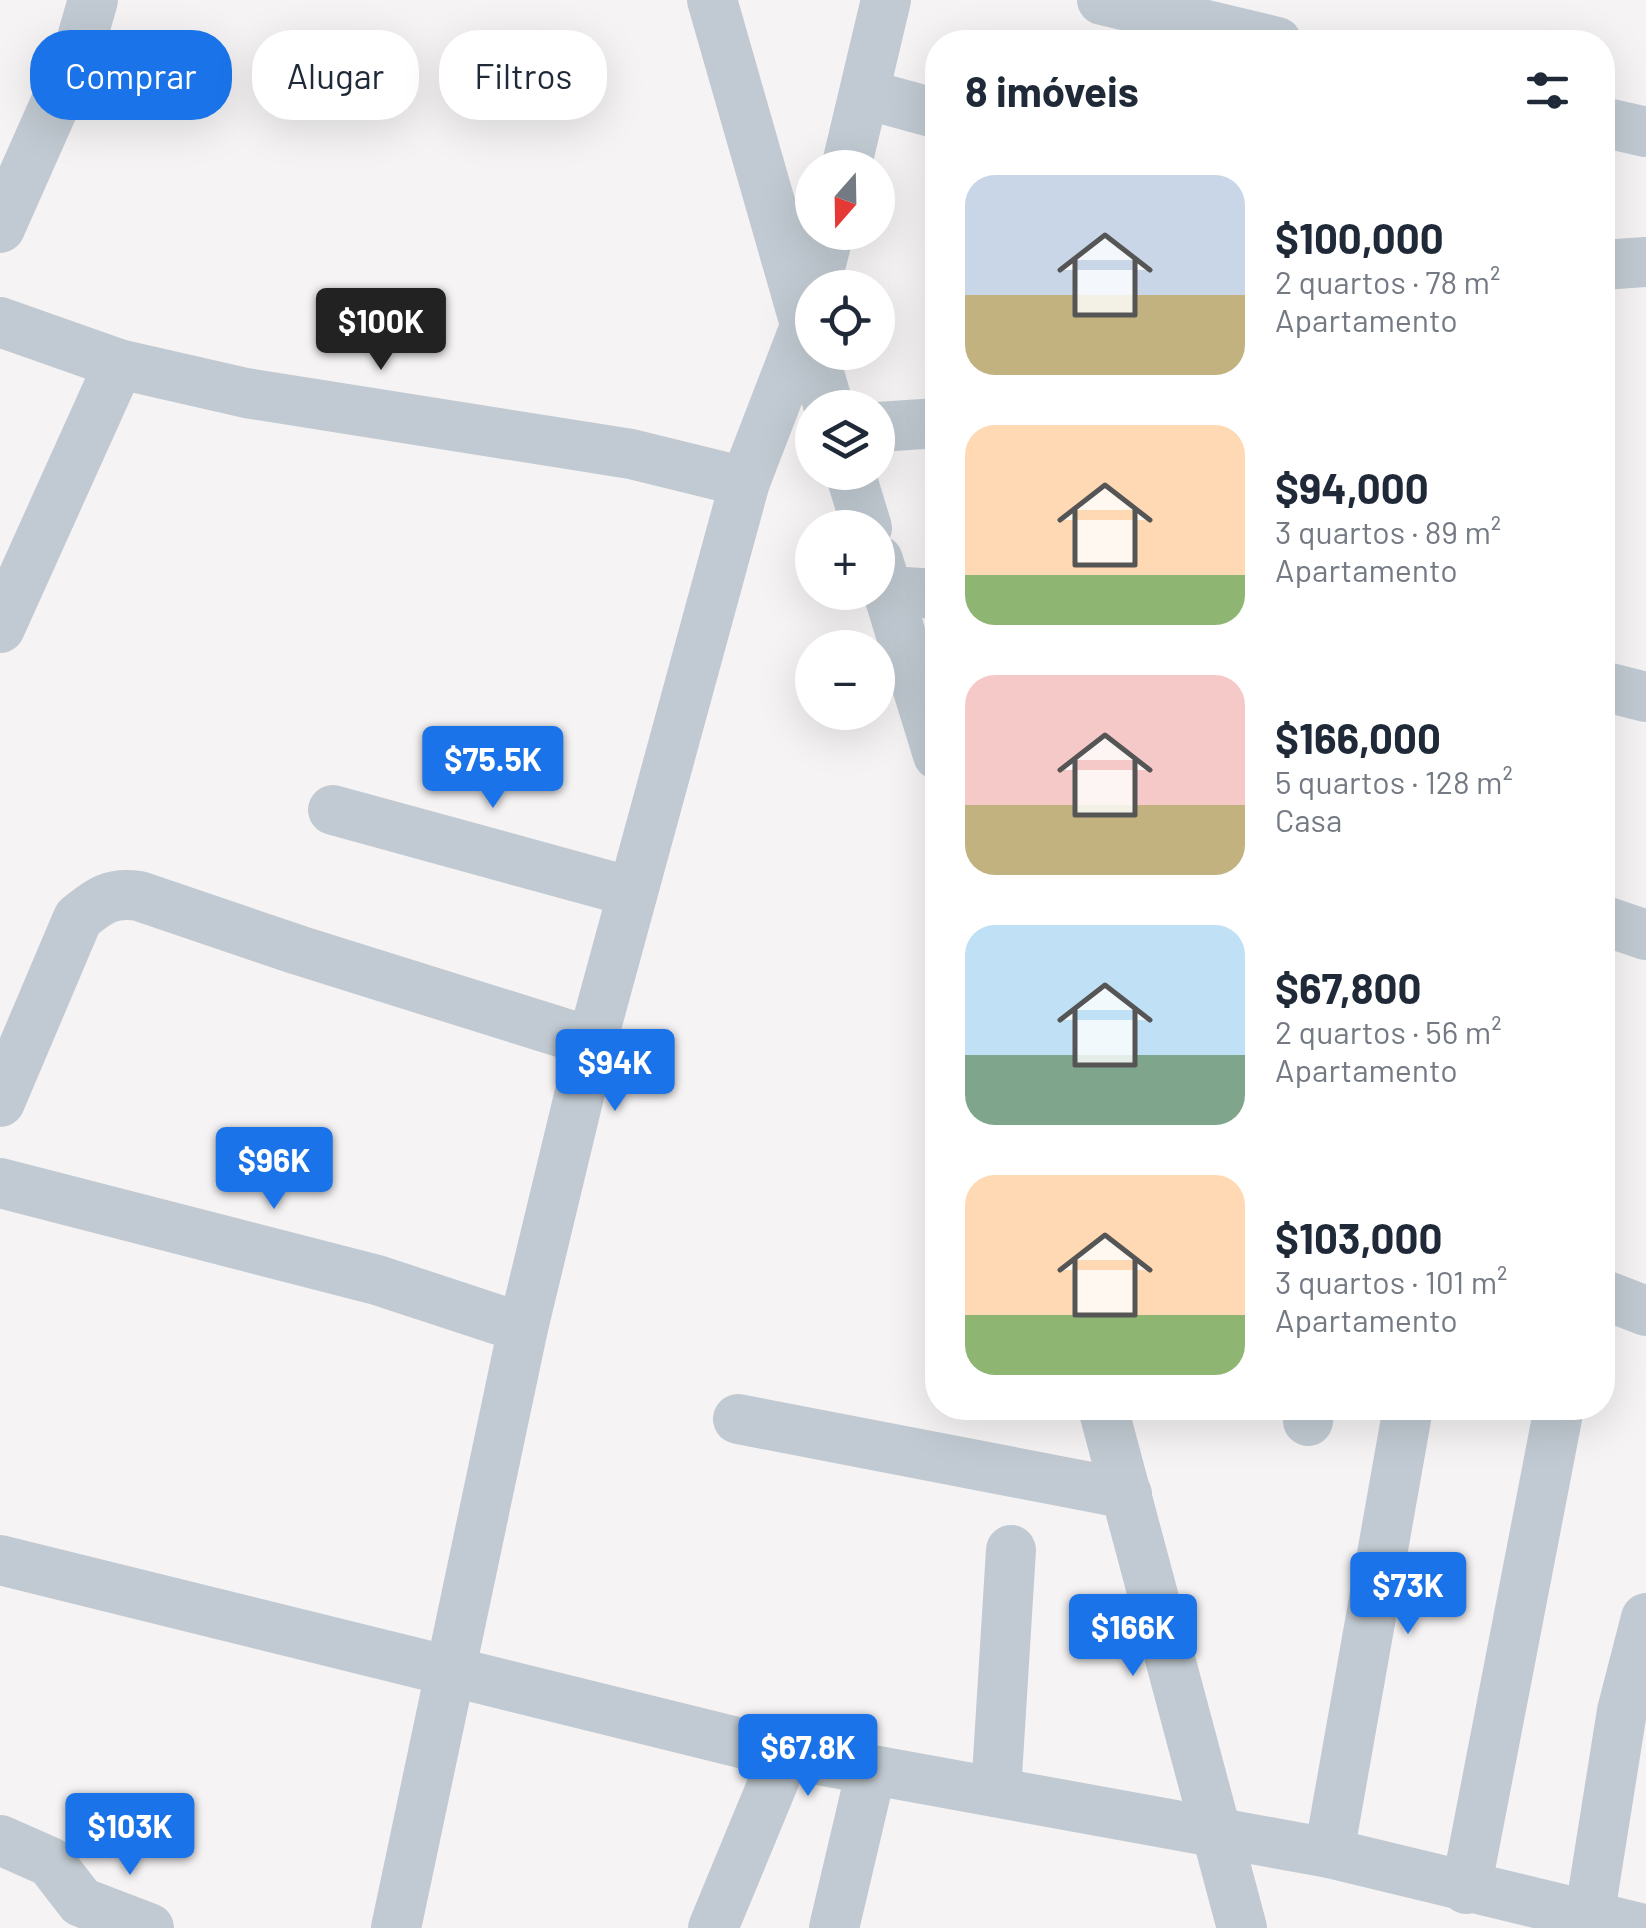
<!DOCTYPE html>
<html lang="pt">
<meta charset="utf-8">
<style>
:root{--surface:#fff;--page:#f2f2f3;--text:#1f2937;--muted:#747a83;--accent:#1a73e8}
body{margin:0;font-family:Barlow,sans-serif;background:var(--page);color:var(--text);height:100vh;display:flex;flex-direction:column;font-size:38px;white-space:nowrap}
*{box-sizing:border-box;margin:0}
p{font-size:32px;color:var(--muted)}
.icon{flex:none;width:55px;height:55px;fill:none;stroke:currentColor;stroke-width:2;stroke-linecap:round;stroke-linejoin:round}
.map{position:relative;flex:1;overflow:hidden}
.panel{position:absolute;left:925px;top:30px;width:690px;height:1390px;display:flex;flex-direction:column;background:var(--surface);border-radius:40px;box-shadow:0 10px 40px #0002}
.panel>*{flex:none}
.guide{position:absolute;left:30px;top:30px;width:745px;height:90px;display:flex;gap:20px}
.needle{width:65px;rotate:200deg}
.controls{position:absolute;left:795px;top:150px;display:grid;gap:20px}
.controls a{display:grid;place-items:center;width:100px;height:100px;border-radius:50%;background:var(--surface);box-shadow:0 10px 40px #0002;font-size:50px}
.price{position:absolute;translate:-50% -85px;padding:0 22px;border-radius:10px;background:var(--accent);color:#fff;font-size:32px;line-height:65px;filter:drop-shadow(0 2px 5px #0008)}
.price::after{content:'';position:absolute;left:50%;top:60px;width:30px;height:22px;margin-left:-15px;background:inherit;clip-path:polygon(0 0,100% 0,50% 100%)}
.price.on{background:#222;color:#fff}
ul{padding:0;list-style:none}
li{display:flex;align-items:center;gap:30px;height:250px;padding:0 40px}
li span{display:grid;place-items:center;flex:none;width:280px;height:200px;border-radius:30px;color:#555}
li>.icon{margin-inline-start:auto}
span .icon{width:120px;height:120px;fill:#fffc;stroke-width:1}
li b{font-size:42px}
h2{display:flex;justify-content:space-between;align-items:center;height:120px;padding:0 40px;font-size:42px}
.pill{padding:0 35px;border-radius:40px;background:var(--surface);box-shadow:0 10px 40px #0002;font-size:35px;line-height:90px}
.pill.on{background:var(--accent);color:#fff}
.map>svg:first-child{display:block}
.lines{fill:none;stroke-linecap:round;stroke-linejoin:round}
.minor{stroke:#c1cad2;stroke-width:50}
</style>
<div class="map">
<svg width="1646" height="1928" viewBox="0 0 1646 1928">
<rect width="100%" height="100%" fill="#f5f3f3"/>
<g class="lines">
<g class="minor">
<polyline points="712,0 829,408"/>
<polyline points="1102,0 1277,42"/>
<polyline points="865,94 938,114"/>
<polyline points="1602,122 1646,132"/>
<polyline points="846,168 886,0"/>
<polyline points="0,228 78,52 93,0"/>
<polyline points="1602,265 1646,262"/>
<polyline points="815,288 829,232"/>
<polyline points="0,322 119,364 246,393 631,454 745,482"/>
<polyline points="878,427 938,423"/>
<polyline points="850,472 867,528"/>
<polyline points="878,560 938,755"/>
<polyline points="888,591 938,594"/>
<polyline points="0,628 119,364"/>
<polyline points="1602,686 1646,697"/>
<polyline points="333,810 632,892"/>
<polyline points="1602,920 1646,935"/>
<path d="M 0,1102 L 78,918 C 100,900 111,892 139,896 L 298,950 L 592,1042"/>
<polyline points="0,1183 377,1280 523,1328"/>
<polyline points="1602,1294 1646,1311"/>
<polyline points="1103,1408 1242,1928"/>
<polyline points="738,1419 1127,1494"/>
<polyline points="1308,1421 1310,1408"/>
<polyline points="0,1560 785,1754 1329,1853 1640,1928"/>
<polyline points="996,1792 1011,1550"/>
<polyline points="0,1840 50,1862 81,1902 149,1928"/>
<polyline points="1329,1853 1408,1408"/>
<polyline points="1466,1889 1559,1408"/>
<polyline points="1589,1918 1622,1711 1646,1618"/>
<polyline points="396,1928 523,1328 592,1042 745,482 804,329 812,296"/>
<polyline points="713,1928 785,1754"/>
<polyline points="834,1928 871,1771"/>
</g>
</g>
</svg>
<div class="controls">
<a><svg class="needle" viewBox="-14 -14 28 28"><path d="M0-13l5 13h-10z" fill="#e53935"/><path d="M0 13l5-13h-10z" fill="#747a83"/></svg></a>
<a><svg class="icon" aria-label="locate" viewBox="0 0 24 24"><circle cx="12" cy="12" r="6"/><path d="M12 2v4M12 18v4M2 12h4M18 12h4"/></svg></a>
<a><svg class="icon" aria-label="layers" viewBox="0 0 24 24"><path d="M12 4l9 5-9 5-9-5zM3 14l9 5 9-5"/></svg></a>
<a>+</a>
<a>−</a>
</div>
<b class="price on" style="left:381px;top:373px">$100K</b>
<b class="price" style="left:493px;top:811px">$75.5K</b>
<b class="price" style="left:615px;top:1114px">$94K</b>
<b class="price" style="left:274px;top:1212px">$96K</b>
<b class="price" style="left:1408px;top:1637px">$73K</b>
<b class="price" style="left:1133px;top:1679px">$166K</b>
<b class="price" style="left:808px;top:1799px">$67.8K</b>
<b class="price" style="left:130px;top:1878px">$103K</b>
<div class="guide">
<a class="pill on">Comprar</a>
<a class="pill">Alugar</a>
<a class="pill">Filtros</a>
</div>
<section class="panel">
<h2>8 imóveis<svg class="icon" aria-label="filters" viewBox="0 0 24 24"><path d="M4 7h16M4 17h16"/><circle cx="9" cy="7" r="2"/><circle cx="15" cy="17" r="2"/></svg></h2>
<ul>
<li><span style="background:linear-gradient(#c9d6e8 60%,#c2b280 0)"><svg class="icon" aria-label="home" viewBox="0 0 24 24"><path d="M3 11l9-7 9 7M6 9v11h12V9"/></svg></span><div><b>$100,000</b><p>2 quartos · 78 m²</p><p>Apartamento</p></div></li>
<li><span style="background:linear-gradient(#ffd9b3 75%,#8fb573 0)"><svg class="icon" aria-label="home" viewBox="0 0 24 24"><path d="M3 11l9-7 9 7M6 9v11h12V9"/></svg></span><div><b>$94,000</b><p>3 quartos · 89 m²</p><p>Apartamento</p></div></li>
<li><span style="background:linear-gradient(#f6c9c9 65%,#c2b280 0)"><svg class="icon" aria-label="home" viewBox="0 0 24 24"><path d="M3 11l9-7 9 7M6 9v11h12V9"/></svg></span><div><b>$166,000</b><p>5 quartos · 128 m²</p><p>Casa</p></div></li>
<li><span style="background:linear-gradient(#bfe0f5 65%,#7fa58c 0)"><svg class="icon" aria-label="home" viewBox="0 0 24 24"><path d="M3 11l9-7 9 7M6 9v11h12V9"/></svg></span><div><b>$67,800</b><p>2 quartos · 56 m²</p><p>Apartamento</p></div></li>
<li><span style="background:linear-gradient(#ffd9b3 70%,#8fb573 0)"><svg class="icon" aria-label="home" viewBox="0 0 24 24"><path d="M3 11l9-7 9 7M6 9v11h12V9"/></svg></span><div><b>$103,000</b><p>3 quartos · 101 m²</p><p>Apartamento</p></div></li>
</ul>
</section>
</div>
